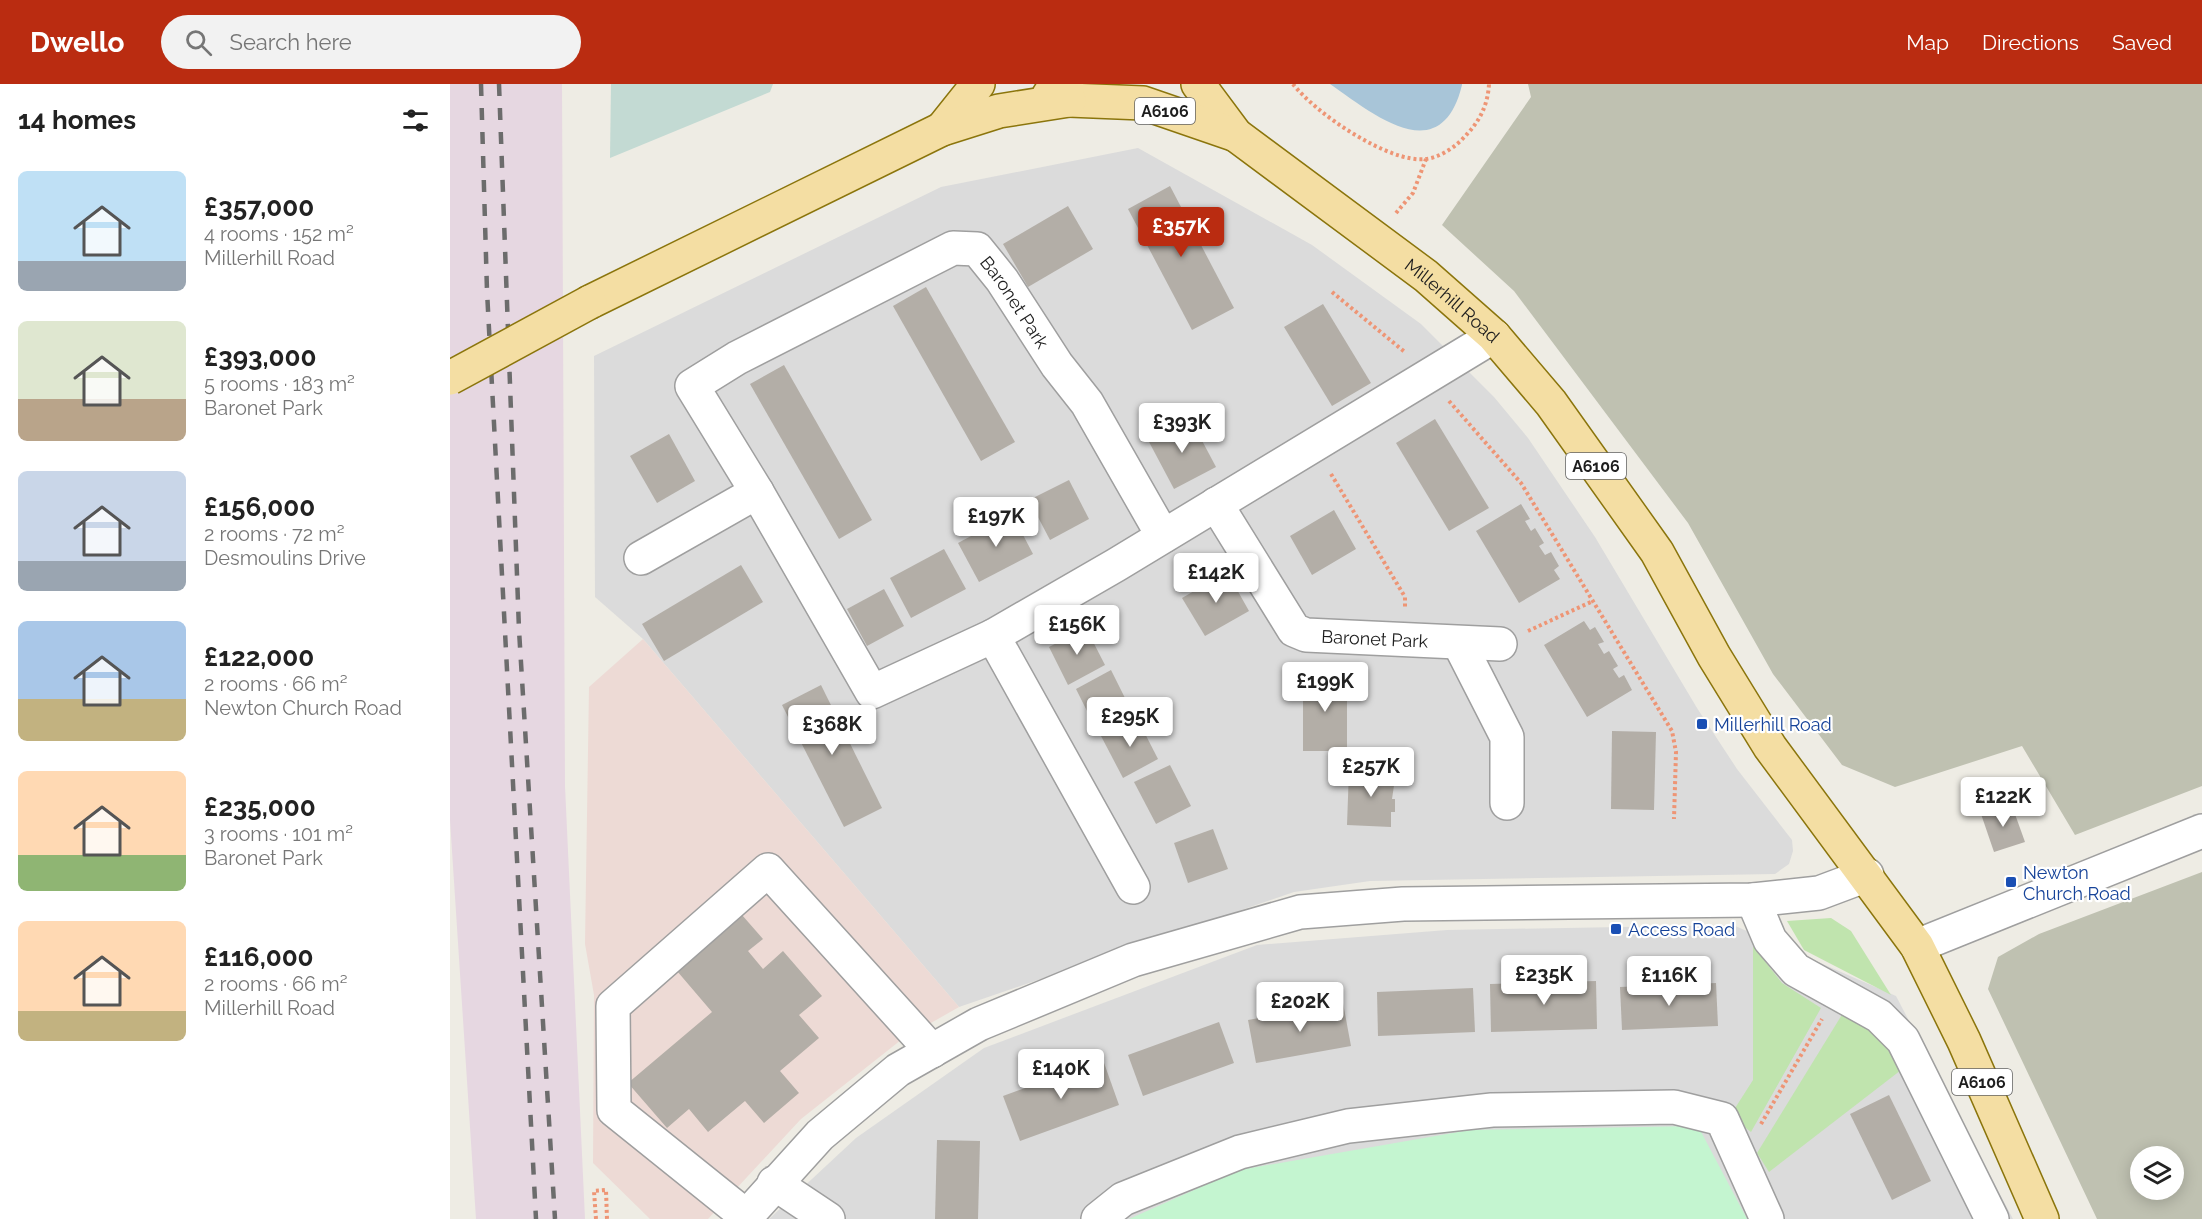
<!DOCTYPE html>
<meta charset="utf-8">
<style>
:root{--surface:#fff;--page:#f2f2f2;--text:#222;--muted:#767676;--accent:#ba2c11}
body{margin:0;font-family:Raleway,sans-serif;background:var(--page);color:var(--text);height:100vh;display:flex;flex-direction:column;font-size:22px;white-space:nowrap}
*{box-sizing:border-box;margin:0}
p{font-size:20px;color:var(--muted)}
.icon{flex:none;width:33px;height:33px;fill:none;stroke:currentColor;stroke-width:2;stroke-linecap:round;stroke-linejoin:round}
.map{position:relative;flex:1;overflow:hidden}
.sheet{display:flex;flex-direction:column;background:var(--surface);width:450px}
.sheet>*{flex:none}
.controls{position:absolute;left:1680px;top:1062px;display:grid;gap:12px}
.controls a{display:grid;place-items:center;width:54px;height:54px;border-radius:50%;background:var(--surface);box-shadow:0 3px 15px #0003;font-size:30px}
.price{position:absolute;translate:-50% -51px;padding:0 14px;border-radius:6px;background:#fff;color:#222;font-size:20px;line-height:39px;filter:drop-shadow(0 2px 3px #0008)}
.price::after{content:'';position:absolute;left:50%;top:36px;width:18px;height:14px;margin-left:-9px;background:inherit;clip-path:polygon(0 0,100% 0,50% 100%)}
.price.on{background:var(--accent);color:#fff}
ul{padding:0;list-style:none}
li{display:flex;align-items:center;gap:18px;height:150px;padding:0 18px}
li span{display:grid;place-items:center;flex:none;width:168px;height:120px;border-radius:9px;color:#555}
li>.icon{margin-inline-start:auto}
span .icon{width:72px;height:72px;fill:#fffc;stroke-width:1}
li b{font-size:26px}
h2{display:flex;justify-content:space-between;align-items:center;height:72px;padding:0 18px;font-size:26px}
header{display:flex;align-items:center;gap:36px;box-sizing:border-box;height:84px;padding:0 30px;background:var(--accent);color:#fff}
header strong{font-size:28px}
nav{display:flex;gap:33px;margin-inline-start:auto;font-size:21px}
.search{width:420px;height:54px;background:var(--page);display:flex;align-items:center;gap:15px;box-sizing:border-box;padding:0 21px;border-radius:33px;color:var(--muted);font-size:22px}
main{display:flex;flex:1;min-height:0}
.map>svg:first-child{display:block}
.residential{fill:#dbdbdb}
.commercial{fill:#eddad5}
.industrial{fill:#e6d7e1}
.construction{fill:#bfc1b1;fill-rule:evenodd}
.grass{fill:#c0e4ae}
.wetland{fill:#c3dad3}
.park{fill:#c4f5d0}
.water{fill:#a8c5d8}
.building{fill:#b3aea7}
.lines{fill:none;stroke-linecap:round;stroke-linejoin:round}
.minor-casing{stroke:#9f9f9f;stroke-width:36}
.major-casing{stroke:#8b750c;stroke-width:36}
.path{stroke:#ee9575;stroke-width:4;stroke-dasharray:3 3;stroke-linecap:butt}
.minor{stroke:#fff;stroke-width:33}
.major{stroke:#f4dea3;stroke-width:33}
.rail{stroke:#6c6c6c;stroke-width:4.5;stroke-dasharray:12 12;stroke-linecap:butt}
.major-bridge-casing{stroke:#8b750c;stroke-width:36;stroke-linecap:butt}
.major-bridge{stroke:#f4dea3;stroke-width:33}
.transit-dot{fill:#1a4fb4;stroke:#fff;stroke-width:2}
.labels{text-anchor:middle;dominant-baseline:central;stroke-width:4.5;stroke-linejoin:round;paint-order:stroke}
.shield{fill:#fff;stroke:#626262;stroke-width:1.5}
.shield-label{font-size:16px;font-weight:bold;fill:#1e1e1e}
.street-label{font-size:18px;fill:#1e1e1e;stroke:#fff}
.transit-label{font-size:18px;fill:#164399;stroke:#fff;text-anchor:start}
</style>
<header>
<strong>Dwello</strong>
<div class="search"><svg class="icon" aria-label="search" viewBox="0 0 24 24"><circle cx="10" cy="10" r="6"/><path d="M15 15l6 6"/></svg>Search here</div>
<nav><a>Map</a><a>Directions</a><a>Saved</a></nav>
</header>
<main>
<section class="sheet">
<h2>14 homes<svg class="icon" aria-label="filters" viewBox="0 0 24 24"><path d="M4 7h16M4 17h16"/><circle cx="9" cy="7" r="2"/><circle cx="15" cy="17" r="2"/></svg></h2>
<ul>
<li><span style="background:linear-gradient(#bfe0f5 75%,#9aa5b1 0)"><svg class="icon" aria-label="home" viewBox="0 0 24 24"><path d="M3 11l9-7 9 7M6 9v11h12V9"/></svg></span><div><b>£357,000</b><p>4 rooms · 152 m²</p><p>Millerhill Road</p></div></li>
<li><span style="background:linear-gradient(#dfe7d0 65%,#b9a48a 0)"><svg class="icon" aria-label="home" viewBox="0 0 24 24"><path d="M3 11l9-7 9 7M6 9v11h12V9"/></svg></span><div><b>£393,000</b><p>5 rooms · 183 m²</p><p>Baronet Park</p></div></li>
<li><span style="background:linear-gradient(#c9d6e8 75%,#9aa5b1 0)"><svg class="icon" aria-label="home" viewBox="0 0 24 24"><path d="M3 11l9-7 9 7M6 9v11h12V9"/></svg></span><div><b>£156,000</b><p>2 rooms · 72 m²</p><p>Desmoulins Drive</p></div></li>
<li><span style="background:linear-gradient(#a9c7e8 65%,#c2b280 0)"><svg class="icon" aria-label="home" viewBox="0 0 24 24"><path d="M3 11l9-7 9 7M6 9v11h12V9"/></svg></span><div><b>£122,000</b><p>2 rooms · 66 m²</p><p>Newton Church Road</p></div></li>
<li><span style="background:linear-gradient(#ffd9b3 70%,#8fb573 0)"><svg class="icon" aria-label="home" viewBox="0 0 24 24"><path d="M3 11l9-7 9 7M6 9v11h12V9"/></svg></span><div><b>£235,000</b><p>3 rooms · 101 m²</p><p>Baronet Park</p></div></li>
<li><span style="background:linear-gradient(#ffd9b3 75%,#c2b280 0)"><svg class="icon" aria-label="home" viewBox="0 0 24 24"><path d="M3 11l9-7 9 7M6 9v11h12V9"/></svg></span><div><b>£116,000</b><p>2 rooms · 66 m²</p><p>Millerhill Road</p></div></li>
</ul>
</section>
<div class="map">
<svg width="1752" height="1135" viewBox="0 0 1752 1135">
<rect width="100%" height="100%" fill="#eeece4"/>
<g class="residential">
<polygon points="688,64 862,161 971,240 1044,313 1078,354 1145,453 1247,624 1287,685 1342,756 1343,767 1339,780 1325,790 920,797 844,808 509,923 193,555 145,513 144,272 491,103"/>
<polygon points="1283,841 1446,912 1563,1135 319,1135 406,1054 534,964 807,861 997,846"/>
</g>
<polygon class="commercial" points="193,555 509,923 451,956 351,1035 258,1135 200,1135 143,1079 144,911 135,860 139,603"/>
<polygon class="industrial" points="0,0 112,0 115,702 135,1135 26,1135 0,736"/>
<g class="construction">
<polygon points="1078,0 1752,0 1752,702 1625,751 1572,662 1445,703 1392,681 1323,590 1238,439 1064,207 992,141 1081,13"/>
<path d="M 1752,788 L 1752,1135 L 1647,1135 L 1538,905 L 1548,873 L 1589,850 ZM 1724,1072 L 1724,1106 L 1690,1106 L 1690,1072 Z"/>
</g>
<g class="grass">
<polygon points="1381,834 1401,847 1441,911 1354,866 1337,837"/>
<polygon points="1303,862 1332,899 1371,924 1301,1048 1280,1032 1303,996"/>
<polygon points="1393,929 1436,956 1455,983 1319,1088 1307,1069"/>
</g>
<polygon class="wetland" points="161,0 323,0 320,8 160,74"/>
<polygon class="park" points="1248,1042 1297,1135 679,1135 789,1086 1020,1046"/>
<path class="water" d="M 880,0 L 1012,0 L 1012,1 C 991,87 923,30 880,0 Z"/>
<g class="building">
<polygon points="720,102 784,224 742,246 678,125"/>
<polygon points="618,122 643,165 578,203 553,160"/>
<polygon points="476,203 565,358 531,377 443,222"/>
<polygon points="873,220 921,299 882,322 834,243"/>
<polygon points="334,281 422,436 389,455 300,300"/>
<polygon points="740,334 766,383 724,405 698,356"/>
<polygon points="985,335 1039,424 999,447 946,359"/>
<polygon points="219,350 245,397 207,419 180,372"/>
<polygon points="619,396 639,435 600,456 579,416"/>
<polygon points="1071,420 1080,435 1075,437 1081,447 1085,444 1094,459 1089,462 1095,471 1101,468 1109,482 1104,486 1110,495 1069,519 1026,447"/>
<polygon points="884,426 906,465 862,491 840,452"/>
<polygon points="562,430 583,470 529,498 508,459"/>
<polygon points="494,465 516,505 461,534 440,494"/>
<polygon points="291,481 313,518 214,577 192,540"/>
<polygon points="777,488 799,527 755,552 732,514"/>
<polygon points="434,505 454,542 417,562 397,525"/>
<polygon points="1134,537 1140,546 1145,543 1154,558 1148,560 1154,570 1159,567 1168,582 1163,585 1169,594 1174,591 1182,606 1137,633 1094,561"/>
<polygon points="636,544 655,581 618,601 599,563"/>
<polygon points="661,586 682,628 647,647 626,605"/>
<polygon points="853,590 897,591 897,667 853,667"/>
<polygon points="371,601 432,724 394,743 332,621"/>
<polygon points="687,634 708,675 673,694 651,652"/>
<polygon points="1162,647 1206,648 1204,726 1161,725"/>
<polygon points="720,681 741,722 706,740 684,698"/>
<polygon points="899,686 946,688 942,715 945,715 945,728 941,728 941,743 897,741"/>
<polygon points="1561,719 1575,758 1544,768 1531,730"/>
<polygon points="763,745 778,785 738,799 724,759"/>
<polygon points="292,831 313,855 298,867 313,885 333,867 372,912 349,931 369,954 330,987 349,1009 314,1039 295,1017 258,1048 239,1025 217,1044 178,999 262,928 227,887"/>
<polygon points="1146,897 1147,945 1041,948 1040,900"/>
<polygon points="1266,899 1268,942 1172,946 1170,903"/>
<polygon points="1023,904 1025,948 928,952 927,908"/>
<polygon points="893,919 901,962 806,979 798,936"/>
<polygon points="769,938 784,979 693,1012 678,971"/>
<polygon points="653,976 669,1021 570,1057 553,1012"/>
<polygon points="1439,1011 1481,1097 1442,1116 1400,1030"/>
<polygon points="487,1056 530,1057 528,1135 485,1135"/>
</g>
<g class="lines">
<g class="minor-casing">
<g id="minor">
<path id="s1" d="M 766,420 L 844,546 L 856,551 L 1050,560"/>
<polyline points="191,474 307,408"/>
<path id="s2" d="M 543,552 L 422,608 L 307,408 L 242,302 L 287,274 L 503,164 L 527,165 L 552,196 L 607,281 L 637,319 L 713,452"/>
<polyline points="1009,559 1057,653 1057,719"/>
<polyline points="683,803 543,552 666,481 1044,252"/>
<polyline points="1303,816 1320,856 1346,886 1429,932 1453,956 1542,1135"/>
<polyline points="1467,862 1752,747"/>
<polyline points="324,1099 378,1135"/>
<polyline points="296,1132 164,1026 163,922 318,786 482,967"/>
<polyline points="294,1135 370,1051 448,986 529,940 683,876 850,828 953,820 1303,816 1369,809 1417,791"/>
<polyline points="648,1135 673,1115 790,1068 898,1042 1042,1026 1224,1023 1272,1035 1317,1135"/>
</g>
</g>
<g class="major-casing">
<g id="major">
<path id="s3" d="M 748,0 L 786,51 L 976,192 L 1044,252 L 1101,319 L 1207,468 L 1264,572 L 1320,663 L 1467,862 L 1514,957 L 1592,1135"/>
<polyline points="599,11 619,16 693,19 786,51"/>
<polyline points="492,45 528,0"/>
<polyline points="140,218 492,45 549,27 619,16"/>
</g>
</g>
<g class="path">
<path d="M 843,0 C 864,28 939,80 976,75 C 992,73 1008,61 1018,49 C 1031,35 1038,19 1039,0"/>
<polyline points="946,129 963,109 976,75"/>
<polyline points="882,208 956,269"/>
<polyline points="999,317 1071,399 1222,647 1226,668 1224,735"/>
<polyline points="881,390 955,513 955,524"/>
<polyline points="1078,547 1143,517"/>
<polyline points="1311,1040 1372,935"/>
<polyline points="146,1135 144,1107 156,1106 157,1135"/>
</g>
<use href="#minor" class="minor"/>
<use href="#major" class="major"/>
<g class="rail">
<polyline points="31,0 37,207 86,1135"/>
<polyline points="49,0 69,546 105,1135"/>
</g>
<g class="major-bridge-casing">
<polyline id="major-bridge" points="0,294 140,218"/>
</g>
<use href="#major-bridge" class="major-bridge"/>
</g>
<g class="transit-dot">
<rect x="1246" y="634" width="12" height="12" rx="3"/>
<rect x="1555" y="792" width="12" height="12" rx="3"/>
<rect x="1160" y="839" width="12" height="12" rx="3"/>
</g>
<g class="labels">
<g class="shield">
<rect x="685" y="14" width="60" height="26" rx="4.5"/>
<rect x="1116" y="369" width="60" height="26" rx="4.5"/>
<rect x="1502" y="985" width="60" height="26" rx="4.5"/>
</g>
<g class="shield-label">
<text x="715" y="27">A6106</text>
<text x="1146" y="382">A6106</text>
<text x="1532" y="998">A6106</text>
</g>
<g class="street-label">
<text stroke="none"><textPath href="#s3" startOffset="336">Millerhill Road</textPath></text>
<text stroke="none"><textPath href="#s2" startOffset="873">Baronet Park</textPath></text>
<text stroke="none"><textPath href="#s1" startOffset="230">Baronet Park</textPath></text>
</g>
<g class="transit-label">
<text x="1264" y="640">Millerhill Road</text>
<text x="1573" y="788">Newton<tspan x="1573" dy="21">Church Road</tspan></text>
<text x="1178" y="845">Access Road</text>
</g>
</g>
</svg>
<div class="controls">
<a><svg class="icon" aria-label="layers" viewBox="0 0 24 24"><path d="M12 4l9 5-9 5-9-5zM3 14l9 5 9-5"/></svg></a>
</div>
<b class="price on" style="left:731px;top:174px">£357K</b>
<b class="price" style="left:732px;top:370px">£393K</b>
<b class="price" style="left:546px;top:464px">£197K</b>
<b class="price" style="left:766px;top:520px">£142K</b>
<b class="price" style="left:627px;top:572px">£156K</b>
<b class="price" style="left:875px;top:629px">£199K</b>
<b class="price" style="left:680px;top:664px">£295K</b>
<b class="price" style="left:382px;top:672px">£368K</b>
<b class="price" style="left:921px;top:714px">£257K</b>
<b class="price" style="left:1553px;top:744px">£122K</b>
<b class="price" style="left:1094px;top:922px">£235K</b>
<b class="price" style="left:1219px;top:923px">£116K</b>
<b class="price" style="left:850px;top:949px">£202K</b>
<b class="price" style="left:611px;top:1016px">£140K</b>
</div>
</main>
